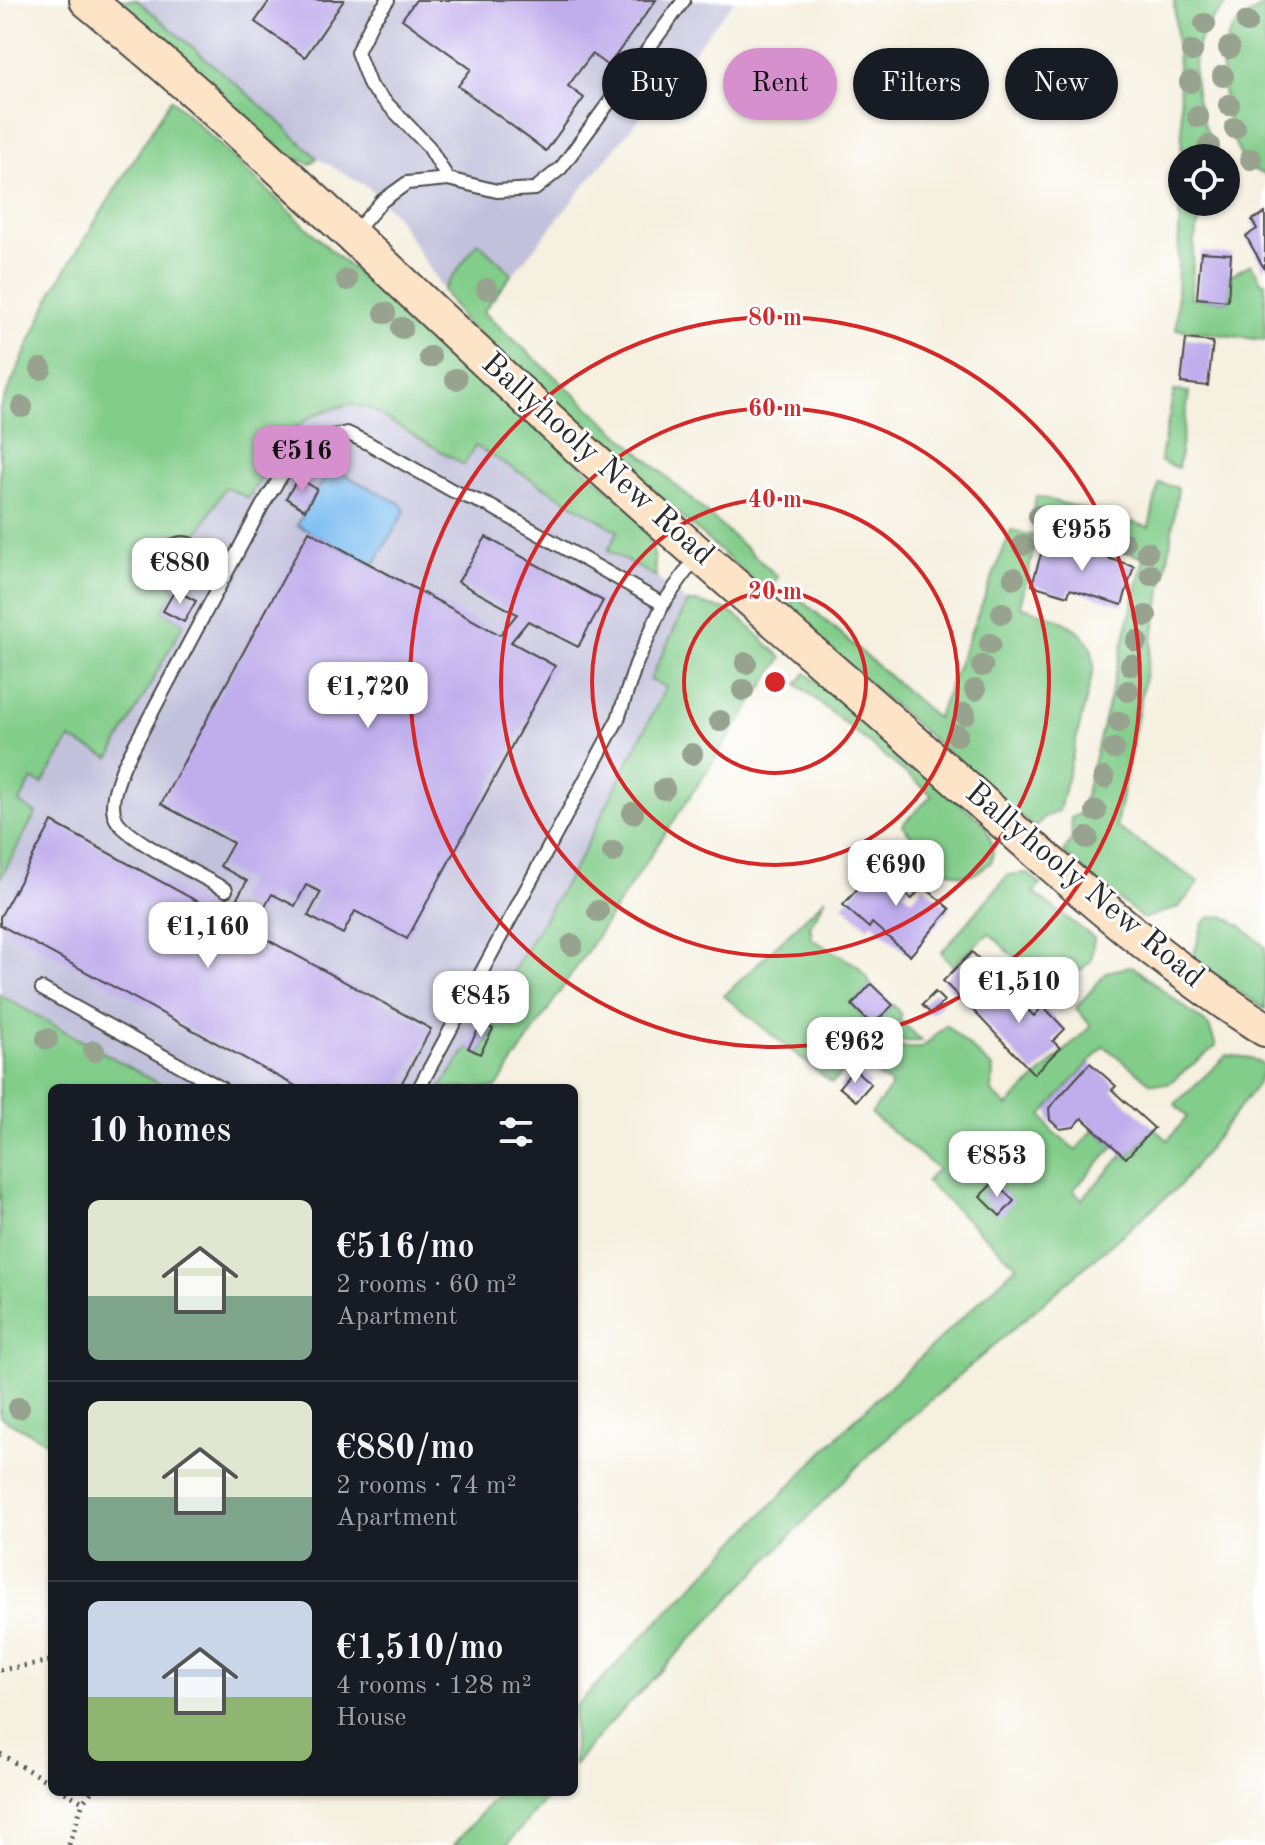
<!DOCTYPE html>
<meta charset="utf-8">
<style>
:root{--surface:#171b24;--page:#242831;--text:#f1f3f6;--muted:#9ea1a6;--line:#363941;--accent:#d690ce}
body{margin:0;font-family:"Old Standard TT",serif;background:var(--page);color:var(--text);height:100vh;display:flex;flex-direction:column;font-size:30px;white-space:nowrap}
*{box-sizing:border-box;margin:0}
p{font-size:26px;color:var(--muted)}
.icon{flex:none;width:44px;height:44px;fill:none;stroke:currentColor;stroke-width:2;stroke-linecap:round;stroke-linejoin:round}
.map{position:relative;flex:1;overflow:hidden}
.sheet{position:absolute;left:48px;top:1084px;width:530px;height:712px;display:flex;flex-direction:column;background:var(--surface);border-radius:12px;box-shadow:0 2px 6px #0004}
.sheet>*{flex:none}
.banner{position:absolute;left:602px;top:48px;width:542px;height:72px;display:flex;gap:16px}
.fabs{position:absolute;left:1168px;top:144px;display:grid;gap:16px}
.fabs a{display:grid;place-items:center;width:72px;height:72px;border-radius:50%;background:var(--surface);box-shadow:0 2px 6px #0004;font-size:40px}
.price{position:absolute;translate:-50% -68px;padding:0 18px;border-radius:16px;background:#fff;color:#222;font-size:26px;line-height:52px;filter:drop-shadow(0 2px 4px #0008)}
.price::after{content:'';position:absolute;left:50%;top:48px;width:24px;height:18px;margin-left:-12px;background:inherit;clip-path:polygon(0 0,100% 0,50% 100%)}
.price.on{background:var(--accent);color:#111}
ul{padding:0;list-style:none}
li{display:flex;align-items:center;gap:24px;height:200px;padding:0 40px}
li+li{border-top:2px solid var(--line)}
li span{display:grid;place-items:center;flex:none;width:224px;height:160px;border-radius:12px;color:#555}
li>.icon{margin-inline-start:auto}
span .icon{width:96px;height:96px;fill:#fffc;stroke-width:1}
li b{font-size:34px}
h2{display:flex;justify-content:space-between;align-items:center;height:96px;padding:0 40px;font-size:34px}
.chip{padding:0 28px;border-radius:36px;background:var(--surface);box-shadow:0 2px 6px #0004;font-size:28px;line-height:72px}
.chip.on{background:var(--accent);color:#111}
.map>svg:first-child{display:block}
.industrial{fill:#c2c1dc}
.green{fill:#83cd8b;stroke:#577c5b;stroke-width:2}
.water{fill:#7dbef2;stroke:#54748e;stroke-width:2}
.building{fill:#bfadec}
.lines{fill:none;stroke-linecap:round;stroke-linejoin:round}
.service-casing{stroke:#494946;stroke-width:16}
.secondary-casing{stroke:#494946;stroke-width:38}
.path{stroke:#494946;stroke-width:5;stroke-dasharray:2 6;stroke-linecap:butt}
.service{stroke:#fff;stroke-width:12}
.secondary{stroke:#fee4c6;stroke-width:34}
.tree{fill:#97a38f}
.ring{fill:none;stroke:#d62828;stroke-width:4}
.labels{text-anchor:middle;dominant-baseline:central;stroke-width:6;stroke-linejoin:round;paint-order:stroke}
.street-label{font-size:32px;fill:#2b2b2b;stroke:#fff}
.centre{fill:#d62828;stroke:#fff;stroke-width:4}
.ring-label{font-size:24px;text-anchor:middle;font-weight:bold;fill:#d62828;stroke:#fff;stroke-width:6;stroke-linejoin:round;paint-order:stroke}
</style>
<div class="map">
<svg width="1265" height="1845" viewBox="0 0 1265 1845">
<rect width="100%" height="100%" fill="#fff"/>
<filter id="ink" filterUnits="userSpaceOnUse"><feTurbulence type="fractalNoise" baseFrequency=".0125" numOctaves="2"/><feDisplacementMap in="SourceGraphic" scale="16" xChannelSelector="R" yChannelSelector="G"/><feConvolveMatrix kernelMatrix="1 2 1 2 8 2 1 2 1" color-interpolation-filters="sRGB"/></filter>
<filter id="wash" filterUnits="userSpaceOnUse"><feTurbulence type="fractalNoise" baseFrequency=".006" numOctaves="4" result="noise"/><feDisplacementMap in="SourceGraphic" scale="32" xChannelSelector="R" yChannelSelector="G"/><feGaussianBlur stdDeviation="1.8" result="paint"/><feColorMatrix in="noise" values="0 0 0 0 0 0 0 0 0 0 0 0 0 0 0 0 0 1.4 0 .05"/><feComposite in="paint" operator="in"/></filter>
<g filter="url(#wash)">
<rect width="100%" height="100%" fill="#f5f0e0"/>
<g class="industrial">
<polygon points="137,0 735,0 483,311 464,322 396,216 369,188 317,158 271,114"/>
<polygon points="337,256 616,519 656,577 773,672 496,1088 111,1088 124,1065 0,995 0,822 200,443"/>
</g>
<g class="green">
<polygon points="109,0 137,0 271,114 317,158 310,164 288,155"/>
<path d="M 1174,0 L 1230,0 C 1223,8 1215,15 1209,24 C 1179,64 1201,117 1217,158 L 1182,158 L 1182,202 L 1226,202 L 1199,222 L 1194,240 L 1191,298 L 1228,301 L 1229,276 L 1251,264 L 1262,283 L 1265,282 L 1265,340 L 1176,329 L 1182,130 Z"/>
<path d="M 1265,5 L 1265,174 C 1260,173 1253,170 1248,166 C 1226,143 1213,60 1231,32 C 1238,21 1254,12 1265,5 Z"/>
<path d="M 171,99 L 337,256 L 625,503 L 644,523 L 654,555 L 656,577 L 608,551 L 618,531 L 475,446 L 464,465 L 370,409 L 350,404 L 315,414 L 291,431 L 248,498 L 225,487 L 195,539 C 176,533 153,546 160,569 C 162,577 170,583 175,590 L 163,611 L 184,623 L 110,758 L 70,739 L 42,784 L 32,779 L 19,803 L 36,813 L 0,879 L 0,408 L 55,287 Z"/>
<polygon points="478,242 512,274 483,312 778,577 767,593 464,322 443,290"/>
<polygon points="1174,391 1189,392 1178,468 1160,461"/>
<polygon points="1159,483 1178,488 1169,553 1116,827 1199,882 1179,907 1143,919 1063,853 1072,838 1071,818 1081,813 1144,558 1031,519 1036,496 1149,527"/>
<path d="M 1011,530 L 1037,537 L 1020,606 C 1044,614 1080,622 1091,648 C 1093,653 1093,662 1094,667 L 1059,811 L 1043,818 L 1035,829 L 788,613 L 795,594 L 937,718 Z"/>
<polygon points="696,602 726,610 742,620 782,658 496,1088 440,1088 468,1048 480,1054 493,1030 482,1023 579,860 666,687 650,680 687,603"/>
<path d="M 806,673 L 985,824 L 993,846 L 992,861 C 987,865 981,871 976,873 C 946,885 919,843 902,825 L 932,795 L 797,684 Z"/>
<polygon points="1027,873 1041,884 1034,893 1094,938 1091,961 1069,980 1051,985 1034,976 989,933 953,966 941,953 1008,875"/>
<polygon points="826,898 810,926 812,939 858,966 871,984 852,1005 872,1025 893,1005 902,1015 899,1019 922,1041 874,1042 832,1083 724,996"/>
<path d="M 1223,916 L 1240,925 L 1265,947 L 1265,1009 L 1191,959 C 1201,943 1195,933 1208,918 Z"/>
<polygon points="1132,966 1209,1026 1216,1046 1168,1084 1151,1083 1104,1046 1042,1115 1052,1131 1076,1150 1094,1129 1114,1147 1073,1190 1082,1199 1123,1155 1127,1158 1154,1128 1168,1140 1187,1117 1175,1104 1227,1055 1251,1058 1265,1066 1256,1086 1180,1185 875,1448 600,1734 574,1765 574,1708 852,1422 1017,1266 926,1182 938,1169 871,1114 892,1086 868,1068 885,1048 922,1048 946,1025 993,1068 992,1092 1007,1106 1091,1026 1076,1008 1107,972"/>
<polygon points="0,995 167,1088 52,1088 52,1445 0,1417"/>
<polygon points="499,1792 551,1792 507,1845 454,1845"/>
</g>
<polygon class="water" points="333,469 401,504 405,511 373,566 297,525 317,489"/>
<g id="blocks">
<g class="building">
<polygon points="270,0 344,0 305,57 255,22"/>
<polygon points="416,0 656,0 608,66 592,54 568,86 584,98 546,151 458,86 471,69 402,19"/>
<polygon points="1265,213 1265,270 1246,236 1257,229 1252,220"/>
<polygon points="1201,252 1231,254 1228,301 1197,298"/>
<polygon points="1186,339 1213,342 1208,386 1181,383"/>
<polygon points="298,478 317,489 305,510 286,498"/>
<polygon points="309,531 500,635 517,614 458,582 486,537 603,601 578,647 528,621 511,642 555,666 407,939 355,911 343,934 308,916 321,892 306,885 295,906 272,894 262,912 237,898 247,881 220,866 233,843 161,804"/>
<circle cx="183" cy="561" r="25"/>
<polygon points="1045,540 1134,566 1122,605 1070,589 1068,596 1032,585"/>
<polygon points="175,590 196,601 184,622 163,611"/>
<polygon points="52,822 431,1029 399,1088 299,1088 0,925 0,917"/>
<polygon points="883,860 910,884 903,892 912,899 923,886 950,909 910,956 872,923 869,928 843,905"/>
<polygon points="972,952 992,972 963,1001 943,981"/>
<polygon points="997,978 1034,1016 1043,1006 1065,1029 1053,1041 1060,1048 1034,1074 968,1005"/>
<polygon points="871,984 893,1005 872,1025 852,1005"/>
<polygon points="935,992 944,1001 931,1014 922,1005"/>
<polygon points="482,1023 493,1029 480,1054 468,1048"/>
<polygon points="1090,1063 1116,1086 1112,1090 1154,1128 1126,1158 1082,1118 1074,1127 1060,1129 1050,1120 1049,1108"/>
<polygon points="854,1069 871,1084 856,1101 839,1087"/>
<polygon points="994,1182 1014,1201 1000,1216 980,1196"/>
</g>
</g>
</g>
<g filter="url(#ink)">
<use href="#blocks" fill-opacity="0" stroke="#494946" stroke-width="2"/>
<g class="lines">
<g class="service-casing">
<g id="service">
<polyline points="388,0 373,20 357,52 370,86 429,147 448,179"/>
<polyline points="354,233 382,201 407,183 448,179 497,191 535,189 561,168 684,0"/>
<path d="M 226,890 C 204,877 126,839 116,819 C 108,803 118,781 124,765 L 262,506 L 294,456 L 320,439 L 347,433 L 368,443 L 453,491 L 490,506 L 663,604"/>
<polyline points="42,989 221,1088"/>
<polyline points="419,1088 618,719 636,664 663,604 696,557"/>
</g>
</g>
<g class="secondary-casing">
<path id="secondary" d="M 87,0 C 237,123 376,259 518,391 C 644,509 776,621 906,735 C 1022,837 1135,946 1265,1029"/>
</g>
<g class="path">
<polyline points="0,1670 52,1661"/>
<polyline points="0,1754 52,1784"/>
<polyline points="65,1792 83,1802"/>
<polyline points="69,1845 83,1802 91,1792"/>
</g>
<use href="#service" class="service"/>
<use href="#secondary" class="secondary"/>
</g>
<g class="tree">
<circle cx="1247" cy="22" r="11"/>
<circle cx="1205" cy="24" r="11"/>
<circle cx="1229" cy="48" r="11"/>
<circle cx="1192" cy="51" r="11"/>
<circle cx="1223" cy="76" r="11"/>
<circle cx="1190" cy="82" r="11"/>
<circle cx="1229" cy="105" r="11"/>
<circle cx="1198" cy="117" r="11"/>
<circle cx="1235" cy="128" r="11"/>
<circle cx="1209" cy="146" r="11"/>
<circle cx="1251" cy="159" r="11"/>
<circle cx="347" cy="280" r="11"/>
<circle cx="487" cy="289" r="11"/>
<circle cx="385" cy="313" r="11"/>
<circle cx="402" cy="328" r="11"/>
<circle cx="430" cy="357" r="11"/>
<circle cx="41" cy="369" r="11"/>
<circle cx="456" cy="379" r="11"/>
<circle cx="22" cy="407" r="11"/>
<circle cx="1039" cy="516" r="11"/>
<circle cx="1067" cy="526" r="11"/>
<circle cx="1093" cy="534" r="11"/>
<circle cx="1124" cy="543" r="11"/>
<circle cx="1023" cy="545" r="11"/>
<circle cx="1147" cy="552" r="11"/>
<circle cx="1151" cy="575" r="11"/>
<circle cx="1014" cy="578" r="11"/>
<circle cx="1002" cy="613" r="11"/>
<circle cx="1146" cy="616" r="11"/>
<circle cx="1137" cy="641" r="11"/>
<circle cx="990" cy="644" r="11"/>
<circle cx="746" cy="663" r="11"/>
<circle cx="1131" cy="665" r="11"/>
<circle cx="982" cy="666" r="11"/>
<circle cx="743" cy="690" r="11"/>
<circle cx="975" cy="690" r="11"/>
<circle cx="1128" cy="691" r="11"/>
<circle cx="965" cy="714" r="11"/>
<circle cx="720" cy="721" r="11"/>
<circle cx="1119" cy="722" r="11"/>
<circle cx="957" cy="735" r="11"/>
<circle cx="1114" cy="749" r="11"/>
<circle cx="692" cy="754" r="11"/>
<circle cx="1104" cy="778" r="11"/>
<circle cx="664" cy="789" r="11"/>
<circle cx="1096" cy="811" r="11"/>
<circle cx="633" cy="813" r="11"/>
<circle cx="1087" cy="838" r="11"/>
<circle cx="613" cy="852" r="11"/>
<circle cx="598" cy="911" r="11"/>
<circle cx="572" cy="945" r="11"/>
<circle cx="47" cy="1039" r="11"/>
<circle cx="94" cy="1051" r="11"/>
<circle cx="19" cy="1408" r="11"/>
</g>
</g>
<g class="ring">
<circle cx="775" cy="682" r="91"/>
<circle cx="775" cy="682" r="183"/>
<circle cx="775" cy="682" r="274"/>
<circle cx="775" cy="682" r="365"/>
</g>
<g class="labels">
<g class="street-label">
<text transform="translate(597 460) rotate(42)">Ballyhooly New Road</text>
<text transform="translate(1084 886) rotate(40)">Ballyhooly New Road</text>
</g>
</g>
<circle cx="775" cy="682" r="12" class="centre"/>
<g class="ring-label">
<text x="775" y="325">80 m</text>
<text x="775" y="416">60 m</text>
<text x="775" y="507">40 m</text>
<text x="775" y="599">20 m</text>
</g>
</svg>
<div class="fabs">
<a><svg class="icon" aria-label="locate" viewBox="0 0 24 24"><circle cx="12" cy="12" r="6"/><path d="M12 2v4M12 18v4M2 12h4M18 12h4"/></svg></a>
</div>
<b class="price on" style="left:302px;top:494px">€516</b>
<b class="price" style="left:1082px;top:573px">€955</b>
<b class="price" style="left:180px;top:606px">€880</b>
<b class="price" style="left:368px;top:730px">€1,720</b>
<b class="price" style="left:896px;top:908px">€690</b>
<b class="price" style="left:208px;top:970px">€1,160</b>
<b class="price" style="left:1019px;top:1025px">€1,510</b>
<b class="price" style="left:481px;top:1039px">€845</b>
<b class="price" style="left:855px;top:1085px">€962</b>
<b class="price" style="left:997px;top:1199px">€853</b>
<div class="banner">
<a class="chip">Buy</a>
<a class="chip on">Rent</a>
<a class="chip">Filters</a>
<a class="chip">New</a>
</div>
<section class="sheet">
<h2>10 homes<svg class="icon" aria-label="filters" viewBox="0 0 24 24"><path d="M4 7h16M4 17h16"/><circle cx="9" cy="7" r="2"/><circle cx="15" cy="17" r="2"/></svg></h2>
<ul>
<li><span style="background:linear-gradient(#dfe7d0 60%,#7fa58c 0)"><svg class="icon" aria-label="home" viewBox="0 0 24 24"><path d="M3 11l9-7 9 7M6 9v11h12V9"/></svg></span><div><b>€516/mo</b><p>2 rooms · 60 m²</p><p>Apartment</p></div></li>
<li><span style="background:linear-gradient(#dfe7d0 60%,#7fa58c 0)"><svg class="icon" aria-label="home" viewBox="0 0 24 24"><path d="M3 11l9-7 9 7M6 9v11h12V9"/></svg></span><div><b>€880/mo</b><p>2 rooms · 74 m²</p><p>Apartment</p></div></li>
<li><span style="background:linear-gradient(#c9d6e8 60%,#8fb573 0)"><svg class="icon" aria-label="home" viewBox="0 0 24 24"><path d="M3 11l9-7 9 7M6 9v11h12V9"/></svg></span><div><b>€1,510/mo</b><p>4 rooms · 128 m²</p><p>House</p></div></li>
</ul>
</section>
</div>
